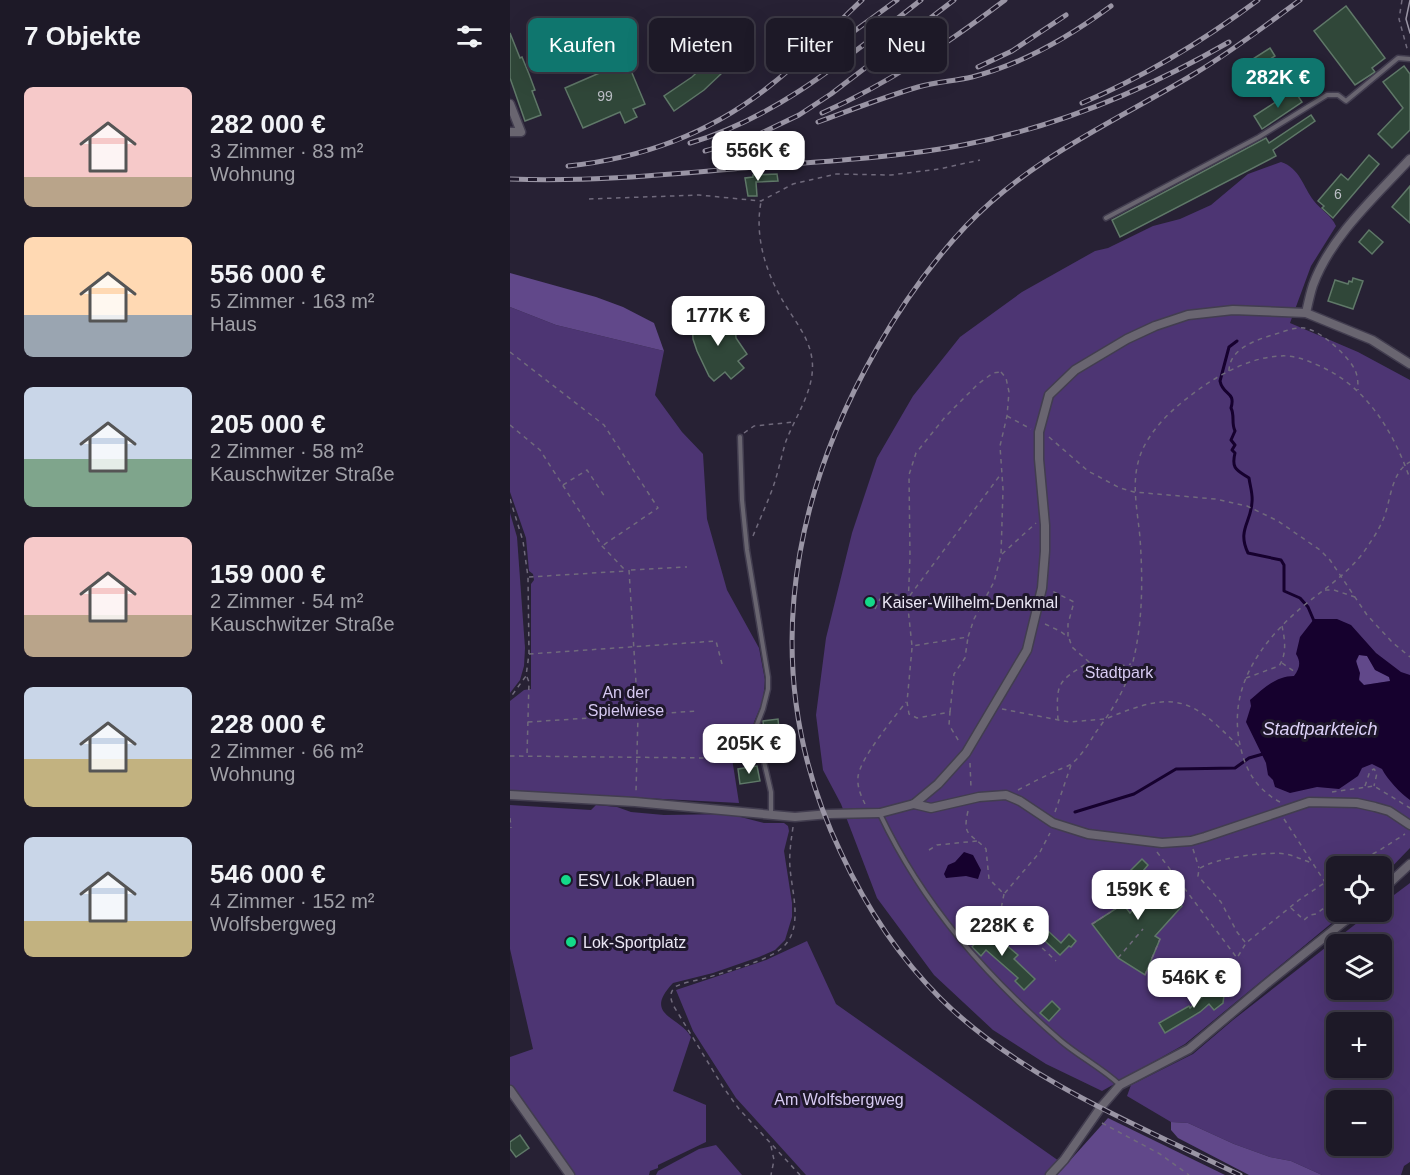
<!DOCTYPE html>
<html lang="de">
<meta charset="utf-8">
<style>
:root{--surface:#1d1927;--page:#2a2633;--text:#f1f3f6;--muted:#a0a0a7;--line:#3b3844;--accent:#0f766e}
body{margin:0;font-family:Helvetica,sans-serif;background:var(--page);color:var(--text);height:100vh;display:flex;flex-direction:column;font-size:22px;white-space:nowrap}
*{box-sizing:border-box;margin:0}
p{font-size:20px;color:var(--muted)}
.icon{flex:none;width:33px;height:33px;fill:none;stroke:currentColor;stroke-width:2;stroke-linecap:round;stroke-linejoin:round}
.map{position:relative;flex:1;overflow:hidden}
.drawer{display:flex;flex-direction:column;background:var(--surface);width:510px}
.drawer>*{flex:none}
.top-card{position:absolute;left:18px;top:18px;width:570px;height:54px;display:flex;gap:12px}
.fabs{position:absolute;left:816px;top:856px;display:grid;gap:12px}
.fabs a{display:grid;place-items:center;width:66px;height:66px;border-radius:9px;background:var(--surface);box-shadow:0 6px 24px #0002,0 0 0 2px var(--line);font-size:30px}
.price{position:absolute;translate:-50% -51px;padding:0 14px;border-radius:12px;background:#fff;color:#222;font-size:20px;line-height:39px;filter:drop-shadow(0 2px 3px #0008)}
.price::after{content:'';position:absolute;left:50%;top:36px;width:18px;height:14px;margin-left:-9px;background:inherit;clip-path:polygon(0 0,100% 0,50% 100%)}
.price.selected{background:var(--accent);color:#fff}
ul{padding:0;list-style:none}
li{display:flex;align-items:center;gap:18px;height:150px;padding:0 24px}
li span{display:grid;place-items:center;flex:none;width:168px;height:120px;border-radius:9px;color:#555}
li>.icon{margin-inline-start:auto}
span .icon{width:72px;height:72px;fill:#fffc;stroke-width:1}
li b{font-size:26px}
h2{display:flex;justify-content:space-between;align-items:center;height:72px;padding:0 24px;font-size:26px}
.chip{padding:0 21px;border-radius:9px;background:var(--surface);box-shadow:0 6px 24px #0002,0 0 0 2px var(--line);font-size:21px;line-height:54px}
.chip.selected{background:var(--accent);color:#fff}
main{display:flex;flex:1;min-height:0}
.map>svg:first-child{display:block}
.green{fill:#4d3573;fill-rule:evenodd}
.forest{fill:#61488a}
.water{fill:#16012e;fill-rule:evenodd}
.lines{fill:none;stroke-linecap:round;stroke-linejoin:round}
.stream{stroke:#16012e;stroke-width:3}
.building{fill:#304739;stroke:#5f7868;stroke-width:1.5}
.lane-casing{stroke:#423d4f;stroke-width:7}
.street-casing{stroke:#423d4f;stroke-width:11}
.path{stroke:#706a7c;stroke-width:1.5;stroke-dasharray:4.5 4.5;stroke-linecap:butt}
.lane{stroke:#696570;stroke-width:4}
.street{stroke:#696570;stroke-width:8}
.tram{stroke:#9a95a5;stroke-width:1.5}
.rail-casing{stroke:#9a95a5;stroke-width:5}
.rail{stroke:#1e172a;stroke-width:3;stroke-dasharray:9;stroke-linecap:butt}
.poi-dot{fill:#14d989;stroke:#1e172a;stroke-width:2}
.labels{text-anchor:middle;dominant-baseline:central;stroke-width:6;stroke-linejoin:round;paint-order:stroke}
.number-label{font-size:14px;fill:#bcbfc6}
.poi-label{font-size:16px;fill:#ebe7f5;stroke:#1e172a;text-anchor:start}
.park-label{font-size:16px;fill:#d7caf2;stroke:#1e172a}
.water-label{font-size:18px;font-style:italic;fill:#ddd1f9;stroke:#1e172a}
</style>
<main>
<section class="drawer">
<h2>7 Objekte<svg class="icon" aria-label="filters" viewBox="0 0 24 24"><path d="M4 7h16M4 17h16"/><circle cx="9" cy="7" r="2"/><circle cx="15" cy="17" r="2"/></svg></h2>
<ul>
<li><span style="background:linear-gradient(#f6c9c9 75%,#b9a48a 0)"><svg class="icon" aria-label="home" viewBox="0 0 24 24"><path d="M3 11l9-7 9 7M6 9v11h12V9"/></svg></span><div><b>282 000 €</b><p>3 Zimmer · 83 m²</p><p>Wohnung</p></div></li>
<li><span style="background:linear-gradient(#ffd9b3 65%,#9aa5b1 0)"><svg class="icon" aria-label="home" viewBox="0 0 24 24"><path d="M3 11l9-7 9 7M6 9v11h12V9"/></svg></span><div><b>556 000 €</b><p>5 Zimmer · 163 m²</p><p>Haus</p></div></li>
<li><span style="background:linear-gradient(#c9d6e8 60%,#7fa58c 0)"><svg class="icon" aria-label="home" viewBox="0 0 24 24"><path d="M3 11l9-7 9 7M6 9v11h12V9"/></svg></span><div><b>205 000 €</b><p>2 Zimmer · 58 m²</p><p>Kauschwitzer Straße</p></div></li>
<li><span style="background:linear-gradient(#f6c9c9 65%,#b9a48a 0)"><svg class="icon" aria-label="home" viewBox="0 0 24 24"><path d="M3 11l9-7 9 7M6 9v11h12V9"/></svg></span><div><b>159 000 €</b><p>2 Zimmer · 54 m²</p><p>Kauschwitzer Straße</p></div></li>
<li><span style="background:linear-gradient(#c9d6e8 60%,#c2b280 0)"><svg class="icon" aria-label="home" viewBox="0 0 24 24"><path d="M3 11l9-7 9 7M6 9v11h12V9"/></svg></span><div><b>228 000 €</b><p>2 Zimmer · 66 m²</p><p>Wohnung</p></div></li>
<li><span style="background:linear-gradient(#c9d6e8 70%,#c2b280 0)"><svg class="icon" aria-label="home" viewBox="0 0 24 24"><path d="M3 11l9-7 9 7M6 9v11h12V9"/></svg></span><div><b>546 000 €</b><p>4 Zimmer · 152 m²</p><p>Wolfsbergweg</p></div></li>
</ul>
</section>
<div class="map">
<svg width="900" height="1175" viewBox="0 0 900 1175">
<rect width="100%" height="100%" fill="#272134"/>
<g class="green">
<path d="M 771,162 C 790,168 793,187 804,201 C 811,210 822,216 826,226 L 801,266 L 780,323 L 848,352 L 900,380 L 900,848 L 872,877 L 872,867 L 826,867 L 826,912 L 835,912 L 675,1044 L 592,1091 L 536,1064 L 483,1030 L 424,975 L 367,898 L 331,804 L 313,770 L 306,715 L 316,638 L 342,533 L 367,458 L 403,396 L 450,337 L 512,292 L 585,251 L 598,248 L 643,226 L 670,219 L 701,205 L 738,174 Z"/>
<polygon points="0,307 46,325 154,351 145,395 172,432 193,454 197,519 217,590 249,648 255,680 253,701 244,722 242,735 219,739 229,803 0,791 0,701 14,690 21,689 21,584 24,580 23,574 19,571 16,538 0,492"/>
<polygon points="0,513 7,537 15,648 14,666 10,680 0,693"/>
<path d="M 0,805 L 81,810 L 86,805 L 107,807 L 121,812 L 154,815 L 219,814 L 254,823 L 274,823 L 278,826 L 279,831 L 274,851 L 282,903 L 282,917 L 275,940 L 265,950 L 249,957 L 203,973 L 163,983 C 132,1016 170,1016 181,1037 L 163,1091 L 196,1105 L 196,1142 L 148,1165 L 148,1168 L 140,1171 L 139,1175 L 65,1175 L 0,1088 L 0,1057 L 23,1049 L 0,949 Z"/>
<path d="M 900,883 L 900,1162 L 894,1166 L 891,1175 L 812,1175 L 781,1161 L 760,1157 L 724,1144 L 678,1123 L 661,1122 L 617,1096 L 621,1085 L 683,1054 L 723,1020 L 861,912 L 872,912 L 872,904 ZM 826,945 L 872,945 L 872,990 L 826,990 ZM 826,1023 L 872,1023 L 872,1068 L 826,1068 ZM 826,1101 L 872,1101 L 872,1146 L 826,1146 Z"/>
<polygon points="297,941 326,1004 549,1161 536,1175 296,1175 226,1098 183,1031 166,990 256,960"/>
<polygon points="206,1145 232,1175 146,1175 148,1171 189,1149"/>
</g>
<g class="forest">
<polygon points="0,273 86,297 113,307 144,323 154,351 46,325 0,307"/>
<path d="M 849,655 L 857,656 L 866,670 L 879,677 L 881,681 L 854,685 C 846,678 844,665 849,655 Z"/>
<polygon points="598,1118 715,1175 547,1175"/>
<polygon points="661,1122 678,1123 724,1144 760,1157 781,1161 812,1175 739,1175 668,1138 661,1130"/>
</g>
<g class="water">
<path d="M 804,619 L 827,619 L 841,625 L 866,653 L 891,672 L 900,675 L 900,800 C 891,794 877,779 872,769 L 862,764 L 852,768 L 848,776 L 829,789 L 807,787 L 780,793 L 765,787 L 763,780 L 758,775 L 756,763 L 736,722 L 741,706 L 740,700 C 754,688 766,676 784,676 C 790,668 791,662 786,654 L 790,637 ZM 849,655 L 857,656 L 865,670 L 879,677 L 880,681 L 854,685 L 849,680 L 850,673 L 846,661 Z"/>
<polygon points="454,852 463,855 471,870 468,879 456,876 436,878 434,874 438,865 445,862"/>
</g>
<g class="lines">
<g class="stream">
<path d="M 727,341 L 719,347 L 710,381 C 713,396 726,391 721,408 C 725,416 721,423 725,431 L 721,440 L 725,445 L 722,450 L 725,453 C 721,469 727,470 739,478 C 740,486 743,494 742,502 C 741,523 727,530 738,553 L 771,560 L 774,565 L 774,591 L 790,598 L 798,607 L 804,621"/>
<polyline points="565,812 624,794 666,769 725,768 739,758 753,754"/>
</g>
</g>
<g class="building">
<polygon points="836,6 875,58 862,68 865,72 845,85 804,31"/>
<polygon points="0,33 10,58 12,57 19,74 25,90 22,91 31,115 15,121 0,78"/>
<polygon points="218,43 230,56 194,90 164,111 154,96 182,77"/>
<polygon points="760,48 765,56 740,72 735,64"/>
<polygon points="117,61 135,104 123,109 127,117 115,123 110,112 73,128 55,88"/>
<polygon points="894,66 900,74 900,130 882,148 868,134 893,108 873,82"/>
<polygon points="784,90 792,102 752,129 744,116"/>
<polygon points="801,115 805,121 763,150 766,156 610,237 602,220 756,138 759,143"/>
<polygon points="859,155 869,164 823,218 812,208 814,206 808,201 831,174 838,180"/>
<polygon points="267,174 268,181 246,182 247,196 238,196 235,178 243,177 243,175"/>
<polygon points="900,186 900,223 882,207"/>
<polygon points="859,230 873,242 862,254 849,242"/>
<polygon points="843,278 853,281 843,309 818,301 825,280 838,284 839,281 842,282"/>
<polygon points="182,318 225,321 226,338 237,354 228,361 234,368 221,379 215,372 204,381 199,376 187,351 183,339"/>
<polygon points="268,719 270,739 255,741 253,721"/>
<polygon points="247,766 250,781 230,784 228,769"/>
<polygon points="632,859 638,865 633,871 672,906 645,936 650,939 635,975 608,958 582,924 613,904 620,913 634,897 613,878"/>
<polygon points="525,919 551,943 559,934 566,941 561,947 559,946 550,955 519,926"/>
<polygon points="467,927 491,948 495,944 508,955 504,959 525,979 514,990 505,981 508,978 476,950 471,956 462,947 466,942 459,936"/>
<polygon points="705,985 714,995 713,1003 704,1010 699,1004 690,1012 655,1033 649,1023 679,1006 680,1008"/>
<polygon points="542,1001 550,1009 539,1021 530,1013"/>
<polygon points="10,1135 19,1148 6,1157 0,1149 0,1142"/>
</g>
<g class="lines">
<g class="lane-casing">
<g id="lane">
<polyline points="596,218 749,137 817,95 828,95 836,101 888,58 900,59"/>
<polyline points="230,437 232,500 237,550 258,677 258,689 253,709 246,727 261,792 261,813"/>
<path d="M 370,814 C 413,905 476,976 551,1041 C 570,1057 592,1068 610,1085"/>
</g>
</g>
<g class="street-casing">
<g id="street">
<polyline points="0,104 11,132 0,132"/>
<path d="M 796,313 C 798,304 800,294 803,285 C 821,236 865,197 900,159"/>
<polyline points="0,795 125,802 285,817 319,814 370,813 404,804 428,784 456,753 517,650 532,588 535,551 535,525 529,459 529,432 539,395 565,370 617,339 645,326 678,315 723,310 796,313 862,340 900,364"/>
<polyline points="404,804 421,808 469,797 496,795 510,801 543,823 578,834 652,843 681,841 695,837 799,802 847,803 865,807 879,811 900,825"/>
<polyline points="872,890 900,864"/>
<polyline points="0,1090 60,1175"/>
<polyline points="540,1175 554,1160 591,1107 610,1085 679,1049 755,985 846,912"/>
</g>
</g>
<g class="path">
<polyline points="892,0 889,19 898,52"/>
<polyline points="79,199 189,195 251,201 283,184 326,174 381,175 429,169 470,160"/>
<polyline points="0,352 94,425 148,508 92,546"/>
<path d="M 719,371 C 719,346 753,338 772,332 C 778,330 787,327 794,328 C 810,330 836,354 844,368 C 848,375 848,383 848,390"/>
<polygon points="491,372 496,378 499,392 497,416 490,446 493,489 491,555 484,582 464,619 458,637 402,646 398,608 400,556 399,475 406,453 435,417 468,384 483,373"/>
<polyline points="497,416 521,429"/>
<polyline points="0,425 30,450 92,546 116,571"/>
<polyline points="234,433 244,426 284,422"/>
<polyline points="539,437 578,471 610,488 624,492 705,499 737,506 768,521 810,550 820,560 857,615 882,642 900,657"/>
<polyline points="53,485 77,470 95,497"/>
<polyline points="0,499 13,541 18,577 19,654 16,676 0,698"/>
<path d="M 243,536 C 249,521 256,506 262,490 C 268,474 271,457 276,441 C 286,415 306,388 302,359 C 299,338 287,324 276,306 C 257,276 244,238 251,202"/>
<polyline points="492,554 526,523"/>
<polyline points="119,570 128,715 126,792"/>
<polyline points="121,570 177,567"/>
<polyline points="19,577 116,571"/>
<polyline points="815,590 824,590 845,597"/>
<polyline points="365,609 370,599 377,593 398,598 491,474"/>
<polyline points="535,624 550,631 558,637 558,624 564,602 542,591"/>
<polyline points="402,648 397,702 399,714 407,718 440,712 439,725 450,743"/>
<polyline points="19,654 206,641 212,664"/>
<polyline points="772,663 785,672"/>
<polyline points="17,677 19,682 17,756"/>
<polyline points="616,678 607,673 610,666 621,664"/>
<path d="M 736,678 L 769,666 C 777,654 775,640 772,626"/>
<polyline points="492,709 559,722 594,719"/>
<polyline points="440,712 444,674 455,658 458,637"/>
<path d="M 598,718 C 665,690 681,697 730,748"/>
<path d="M 548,720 C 546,683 547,682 579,662 L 562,647 L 559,638"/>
<polyline points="18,722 188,711"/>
<polyline points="0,756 200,758"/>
<polyline points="460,763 461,788"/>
<polyline points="855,786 860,771 864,769 867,773 864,786"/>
<path d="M 508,790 C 521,783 535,776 548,770 C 552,768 557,767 561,764 C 571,757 579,743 586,732 C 600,713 614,692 621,669 C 633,627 633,581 630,538 C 627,504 618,473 637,441 C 651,418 672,401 695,385 C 716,371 744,357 770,356 C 782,355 794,359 805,364 C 855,384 883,430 900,479"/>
<polyline points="822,792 864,786 900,808"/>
<path d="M 770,802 C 749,791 736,772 731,749 C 716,690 749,644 792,607 C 813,590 836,575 853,553 C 860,543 867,533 872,522 C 881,504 880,472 900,462"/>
<path d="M 355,804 C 351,796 347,787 348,777 C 350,758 384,718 396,702"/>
<path d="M 458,811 C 452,837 460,832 476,849 L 479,879 L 494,894 L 530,852 L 540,833"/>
<polyline points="545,812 561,765"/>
<polyline points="0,818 1,828"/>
<polyline points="774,819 826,899"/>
<path d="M 283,827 C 281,841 279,854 280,868 C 282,893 294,929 272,948 C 259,960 216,972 199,977 C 191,980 168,983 164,988 C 159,994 161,999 163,1005 L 213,1087 L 229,1109 L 290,1175"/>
<polyline points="683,849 689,868"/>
<polyline points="419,850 427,845 467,841"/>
<polyline points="647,852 727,958 736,943 789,900 826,875"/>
<polyline points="839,867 870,850 895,834"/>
<polyline points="866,867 872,857 870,852"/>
<polyline points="494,894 491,909 546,961"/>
<polyline points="781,908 794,920 800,915 806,914 826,899"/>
<polyline points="582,924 613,904"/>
<path d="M 735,942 L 727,932 L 711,902 L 688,876 L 689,869 C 703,858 759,851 776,854 C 786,856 794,861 803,863"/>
<polyline points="608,958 633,929"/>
<polyline points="635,975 650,939"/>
<polyline points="592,1123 650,1154 679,1175"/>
<polyline points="261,1146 264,1160 261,1175"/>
</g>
<use href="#lane" class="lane"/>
<use href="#street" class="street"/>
<polyline class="tram" points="900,0 896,19 900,33"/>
<g class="rail-casing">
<g id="rail">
<polyline points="302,56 343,32 387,0"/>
<polyline points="468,67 502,51 556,15"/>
<path d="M 572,103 C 636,76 693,41 748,0"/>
<path d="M 312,113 C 378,84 438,43 495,0"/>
<path d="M 308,122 C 341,110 374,97 408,87 C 426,82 444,81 462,77 C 513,64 559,37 601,6"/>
<path d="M 180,143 C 269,117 340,55 411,0"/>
<polyline points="195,151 241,138 289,115 321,94 444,0"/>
<path d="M 58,166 C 134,158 202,133 262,84 C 294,59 322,28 352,0"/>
<path d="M 0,179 C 82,182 163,174 245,167 C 314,161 385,158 453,145 C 547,127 636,90 719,42"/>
<path d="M 730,1175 C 629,1126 512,1079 431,999 C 389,957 356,907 331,853 C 250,684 275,509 366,350 C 391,306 421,263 456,226 C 522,157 604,122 684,74 C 721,52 755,26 790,0"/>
</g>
</g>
<use href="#rail" class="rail"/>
</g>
<g class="poi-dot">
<circle cx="360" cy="602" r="6"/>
<circle cx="56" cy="880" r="6"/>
<circle cx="61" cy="942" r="6"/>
</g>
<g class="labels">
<g class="number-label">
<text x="95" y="96">99</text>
<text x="828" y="194">6</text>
</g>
<g class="poi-label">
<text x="372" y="602">Kaiser-Wilhelm-Denkmal</text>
<text x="68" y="880">ESV Lok Plauen</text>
<text x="73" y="942">Lok-Sportplatz</text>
</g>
<g class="park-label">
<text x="609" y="672">Stadtpark</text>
<text x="116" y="692">An der<tspan x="116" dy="18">Spielwiese</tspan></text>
<text x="329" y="1099">Am Wolfsbergweg</text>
</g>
<g class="water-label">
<text x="810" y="729">Stadtparkteich</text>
</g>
</g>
</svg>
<div class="fabs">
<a><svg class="icon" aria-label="locate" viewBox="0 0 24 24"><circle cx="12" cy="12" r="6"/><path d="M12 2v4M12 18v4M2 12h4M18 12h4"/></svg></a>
<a><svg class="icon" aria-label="layers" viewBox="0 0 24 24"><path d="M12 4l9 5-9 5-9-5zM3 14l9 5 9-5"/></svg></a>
<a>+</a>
<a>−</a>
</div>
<b class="price selected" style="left:768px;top:109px">282K €</b>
<b class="price" style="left:248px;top:182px">556K €</b>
<b class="price" style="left:208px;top:347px">177K €</b>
<b class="price" style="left:239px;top:775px">205K €</b>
<b class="price" style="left:628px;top:921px">159K €</b>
<b class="price" style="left:492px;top:957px">228K €</b>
<b class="price" style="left:684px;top:1009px">546K €</b>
<div class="top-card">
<a class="chip selected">Kaufen</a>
<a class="chip">Mieten</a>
<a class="chip">Filter</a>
<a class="chip">Neu</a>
</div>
</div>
</main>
